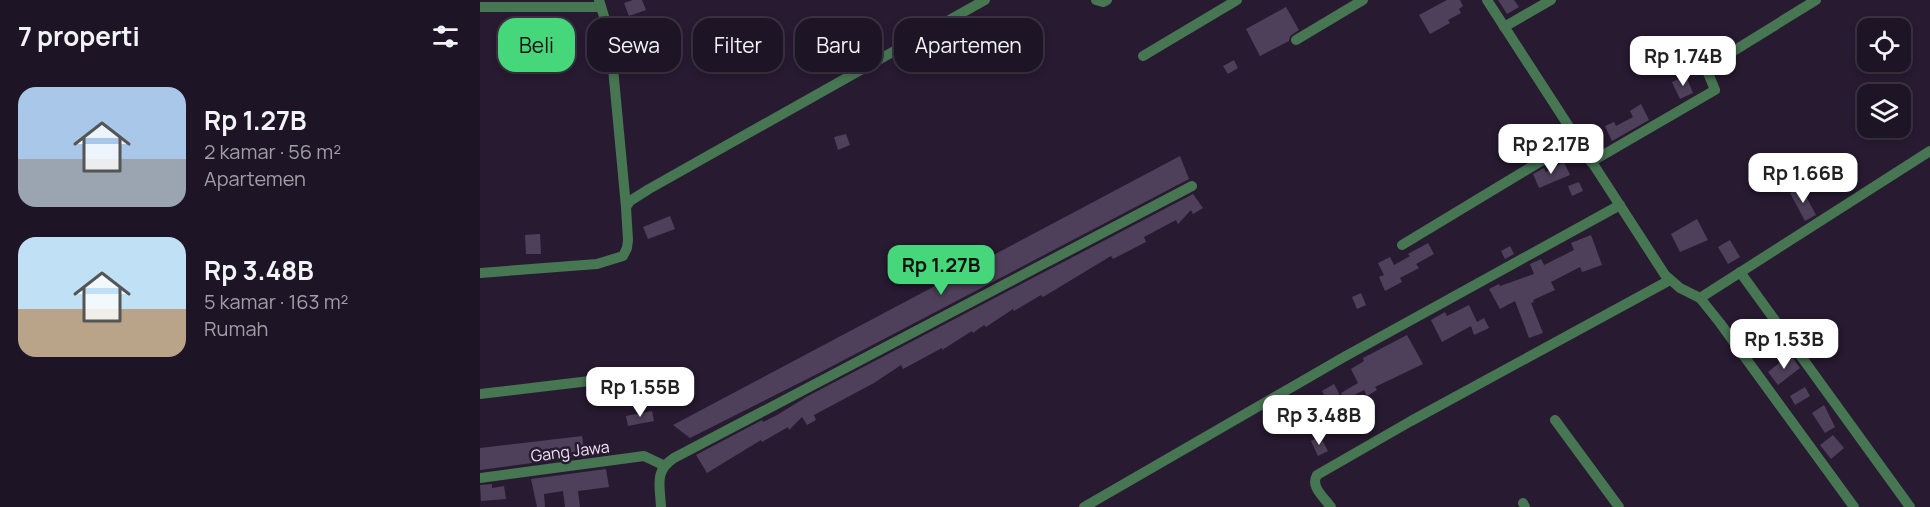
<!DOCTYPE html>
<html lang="id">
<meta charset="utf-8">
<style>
:root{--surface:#1d1425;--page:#2a2132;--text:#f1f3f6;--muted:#a09ea7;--line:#3b3342;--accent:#45d77a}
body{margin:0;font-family:Manrope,sans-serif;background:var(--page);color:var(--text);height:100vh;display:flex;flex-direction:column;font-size:22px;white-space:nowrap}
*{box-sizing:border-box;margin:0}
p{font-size:20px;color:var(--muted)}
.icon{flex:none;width:33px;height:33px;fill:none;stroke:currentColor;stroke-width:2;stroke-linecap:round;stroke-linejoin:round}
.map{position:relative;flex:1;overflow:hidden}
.drawer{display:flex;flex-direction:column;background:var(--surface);width:480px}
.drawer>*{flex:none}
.banner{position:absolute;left:18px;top:18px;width:570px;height:54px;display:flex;gap:12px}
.buttons{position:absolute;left:1377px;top:18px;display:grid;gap:12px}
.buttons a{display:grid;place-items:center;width:54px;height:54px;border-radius:12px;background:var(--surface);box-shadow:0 3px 9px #0003,0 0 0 2px var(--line);font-size:30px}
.price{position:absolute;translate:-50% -51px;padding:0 14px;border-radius:12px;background:#fff;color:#222;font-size:20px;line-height:39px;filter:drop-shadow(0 2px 3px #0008)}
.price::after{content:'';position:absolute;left:50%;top:36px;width:18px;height:14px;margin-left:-9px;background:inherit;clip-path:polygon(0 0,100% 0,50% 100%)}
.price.current{background:var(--accent);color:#111}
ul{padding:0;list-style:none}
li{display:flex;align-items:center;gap:18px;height:150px;padding:0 18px}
li span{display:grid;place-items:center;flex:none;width:168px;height:120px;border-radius:18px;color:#555}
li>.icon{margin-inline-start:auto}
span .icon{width:72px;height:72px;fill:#fffc;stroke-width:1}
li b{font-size:26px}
h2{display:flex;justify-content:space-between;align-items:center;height:72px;padding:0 18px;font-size:26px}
.chip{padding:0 21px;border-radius:18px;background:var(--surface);box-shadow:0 3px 9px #0003,0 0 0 2px var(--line);font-size:21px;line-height:54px}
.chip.current{background:var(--accent);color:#111}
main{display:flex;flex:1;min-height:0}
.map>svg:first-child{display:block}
.building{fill:#4e405a}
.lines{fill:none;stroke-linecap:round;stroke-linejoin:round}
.street{stroke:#477653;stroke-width:10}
.labels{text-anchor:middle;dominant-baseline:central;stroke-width:5;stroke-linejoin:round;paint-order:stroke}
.street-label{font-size:16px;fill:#ece4f4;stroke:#271a31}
</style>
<main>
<section class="drawer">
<h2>7 properti<svg class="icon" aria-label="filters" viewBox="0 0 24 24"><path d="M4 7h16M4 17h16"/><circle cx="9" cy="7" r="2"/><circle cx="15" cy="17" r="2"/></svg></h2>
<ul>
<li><span style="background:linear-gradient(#a9c7e8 60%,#9aa5b1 0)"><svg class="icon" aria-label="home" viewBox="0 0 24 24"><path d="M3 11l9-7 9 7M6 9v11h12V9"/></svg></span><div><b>Rp 1.27B</b><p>2 kamar · 56 m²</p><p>Apartemen</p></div></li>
<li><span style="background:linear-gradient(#bfe0f5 60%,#b9a48a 0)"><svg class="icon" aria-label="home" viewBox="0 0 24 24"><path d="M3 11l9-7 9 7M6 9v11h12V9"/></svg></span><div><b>Rp 3.48B</b><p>5 kamar · 163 m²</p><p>Rumah</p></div></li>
</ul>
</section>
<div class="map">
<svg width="1450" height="507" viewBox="0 0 1450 507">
<rect width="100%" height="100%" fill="#271a31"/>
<g class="building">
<polygon points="153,0 162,0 166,10 149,16 144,3"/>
<polygon points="967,0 980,0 983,6 979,9 981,13 968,20 970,23 950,34 939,15"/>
<polygon points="1018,0 1034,0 1039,7 1027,14"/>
<polygon points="806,7 819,30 810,36 809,41 780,56 766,29"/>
<polygon points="46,37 78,39 77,52 46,51"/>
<polygon points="754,60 758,68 748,74 743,66"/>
<polygon points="1206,76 1213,93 1200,99 1192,82"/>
<polygon points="1161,104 1169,120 1132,141 1125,126 1134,122 1136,126 1153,117 1150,111"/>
<polygon points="1065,131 1070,140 1051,152 1045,143"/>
<polygon points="366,134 370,145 358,150 354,137"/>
<polygon points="700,156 709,179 341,372 210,438 193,425"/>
<polygon points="1084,162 1090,175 1059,188 1053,174 1064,168 1066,172"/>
<polygon points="1099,182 1103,191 1092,196 1088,186"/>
<polygon points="1321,187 1336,215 1325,221 1310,193"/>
<polygon points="713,194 723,208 713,214 711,210 698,224 696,220 664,237 666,242 633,259 631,256 563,297 561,295 534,311 533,309 506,327 504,325 493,333 492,331 462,350 462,348 423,369 421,365 394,383 334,415 336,420 327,425 322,417 309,430 308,427 282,442 281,440 227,473 216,455 282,420 283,422 297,415 328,396"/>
<polygon points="190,216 195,229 168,239 163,227"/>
<polygon points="1217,219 1228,240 1200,252 1191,234"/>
<polygon points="60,234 61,254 46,254 45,235"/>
<polygon points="1111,235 1122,265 1102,272 1100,267 1071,282 1075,290 1053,300 1054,302 1051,303 1063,333 1049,338 1035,301 1020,309 1009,289 1019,284 1020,286 1054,274 1050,264 1061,259 1064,265 1094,250 1091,243"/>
<polygon points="1250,240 1260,257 1248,264 1238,247"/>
<polygon points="948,243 954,254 936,264 939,268 920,278 922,282 905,291 899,277 904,275 898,263 910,257 914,265 930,256 928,254"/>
<polygon points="1030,246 1034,254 1025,259 1021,251"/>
<polygon points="881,293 886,305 877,309 872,297"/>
<polygon points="989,305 997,322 1004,318 1009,328 994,335 991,326 962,342 951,320 965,312 967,316"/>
<polygon points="927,335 943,364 895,387 897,390 887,396 884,390 865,400 861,393 878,383 871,369 884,361 883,358"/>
<polygon points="1310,354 1320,368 1298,385 1288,372"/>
<polygon points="854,384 862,399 850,405 842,391"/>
<polygon points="1325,387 1330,396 1315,405 1310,396"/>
<polygon points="1344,405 1355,427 1345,433 1332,413"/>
<polygon points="172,411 174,421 148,426 146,416"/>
<polygon points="1353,435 1364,448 1351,459 1340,445"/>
<polygon points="102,436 105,456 0,470 0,448"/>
<polygon points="840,436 848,451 838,456 831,441"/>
<polygon points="126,469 129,487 98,491 100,507 85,507 83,491 64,494 65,507 57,507 51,479"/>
<polygon points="12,484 12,488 24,486 26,499 1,501 0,485"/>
</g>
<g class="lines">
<g class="street">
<polyline points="616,0 623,2 627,0"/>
<polyline points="1007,0 1185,275 1200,288 1220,298 1240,323 1374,507"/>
<polyline points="0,7 121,7"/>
<polyline points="1024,27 1071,0"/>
<polyline points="816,40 883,0"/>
<polyline points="663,56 757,0"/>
<polyline points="1111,162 1235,90 1226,68 1336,0"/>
<polyline points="146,207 150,201 169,189 505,0"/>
<polyline points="922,245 1096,140"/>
<polyline points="1260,272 1430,507"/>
<polyline points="0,273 117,264 143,256 147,248 148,240 146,207 130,36 119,0"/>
<polyline points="1220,298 1450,151"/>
<polyline points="0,394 118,380"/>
<polyline points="1075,420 1139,507"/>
<polyline points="0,478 164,456 183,465"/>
<polyline points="1043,503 1045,507"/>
<path d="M 181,507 C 180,485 174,471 194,458 L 712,186"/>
<polyline points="604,507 864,357 1140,205"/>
<path d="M 851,507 C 844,497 830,487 837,475 L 931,421 L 1190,280"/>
</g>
</g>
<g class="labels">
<g class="street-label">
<text transform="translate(90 451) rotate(-7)">Gang Jawa</text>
</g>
</g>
</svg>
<div class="buttons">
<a><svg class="icon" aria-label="locate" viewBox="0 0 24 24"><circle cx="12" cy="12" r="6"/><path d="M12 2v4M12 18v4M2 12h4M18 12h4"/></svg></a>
<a><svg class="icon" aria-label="layers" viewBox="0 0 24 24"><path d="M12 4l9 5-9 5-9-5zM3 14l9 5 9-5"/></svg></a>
</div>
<b class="price" style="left:1203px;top:87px">Rp 1.74B</b>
<b class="price" style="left:1071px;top:175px">Rp 2.17B</b>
<b class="price" style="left:1323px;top:204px">Rp 1.66B</b>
<b class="price current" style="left:461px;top:296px">Rp 1.27B</b>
<b class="price" style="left:1304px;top:370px">Rp 1.53B</b>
<b class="price" style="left:160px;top:418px">Rp 1.55B</b>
<b class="price" style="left:839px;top:446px">Rp 3.48B</b>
<div class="banner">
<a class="chip current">Beli</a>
<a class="chip">Sewa</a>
<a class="chip">Filter</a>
<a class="chip">Baru</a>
<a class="chip">Apartemen</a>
</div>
</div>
</main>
